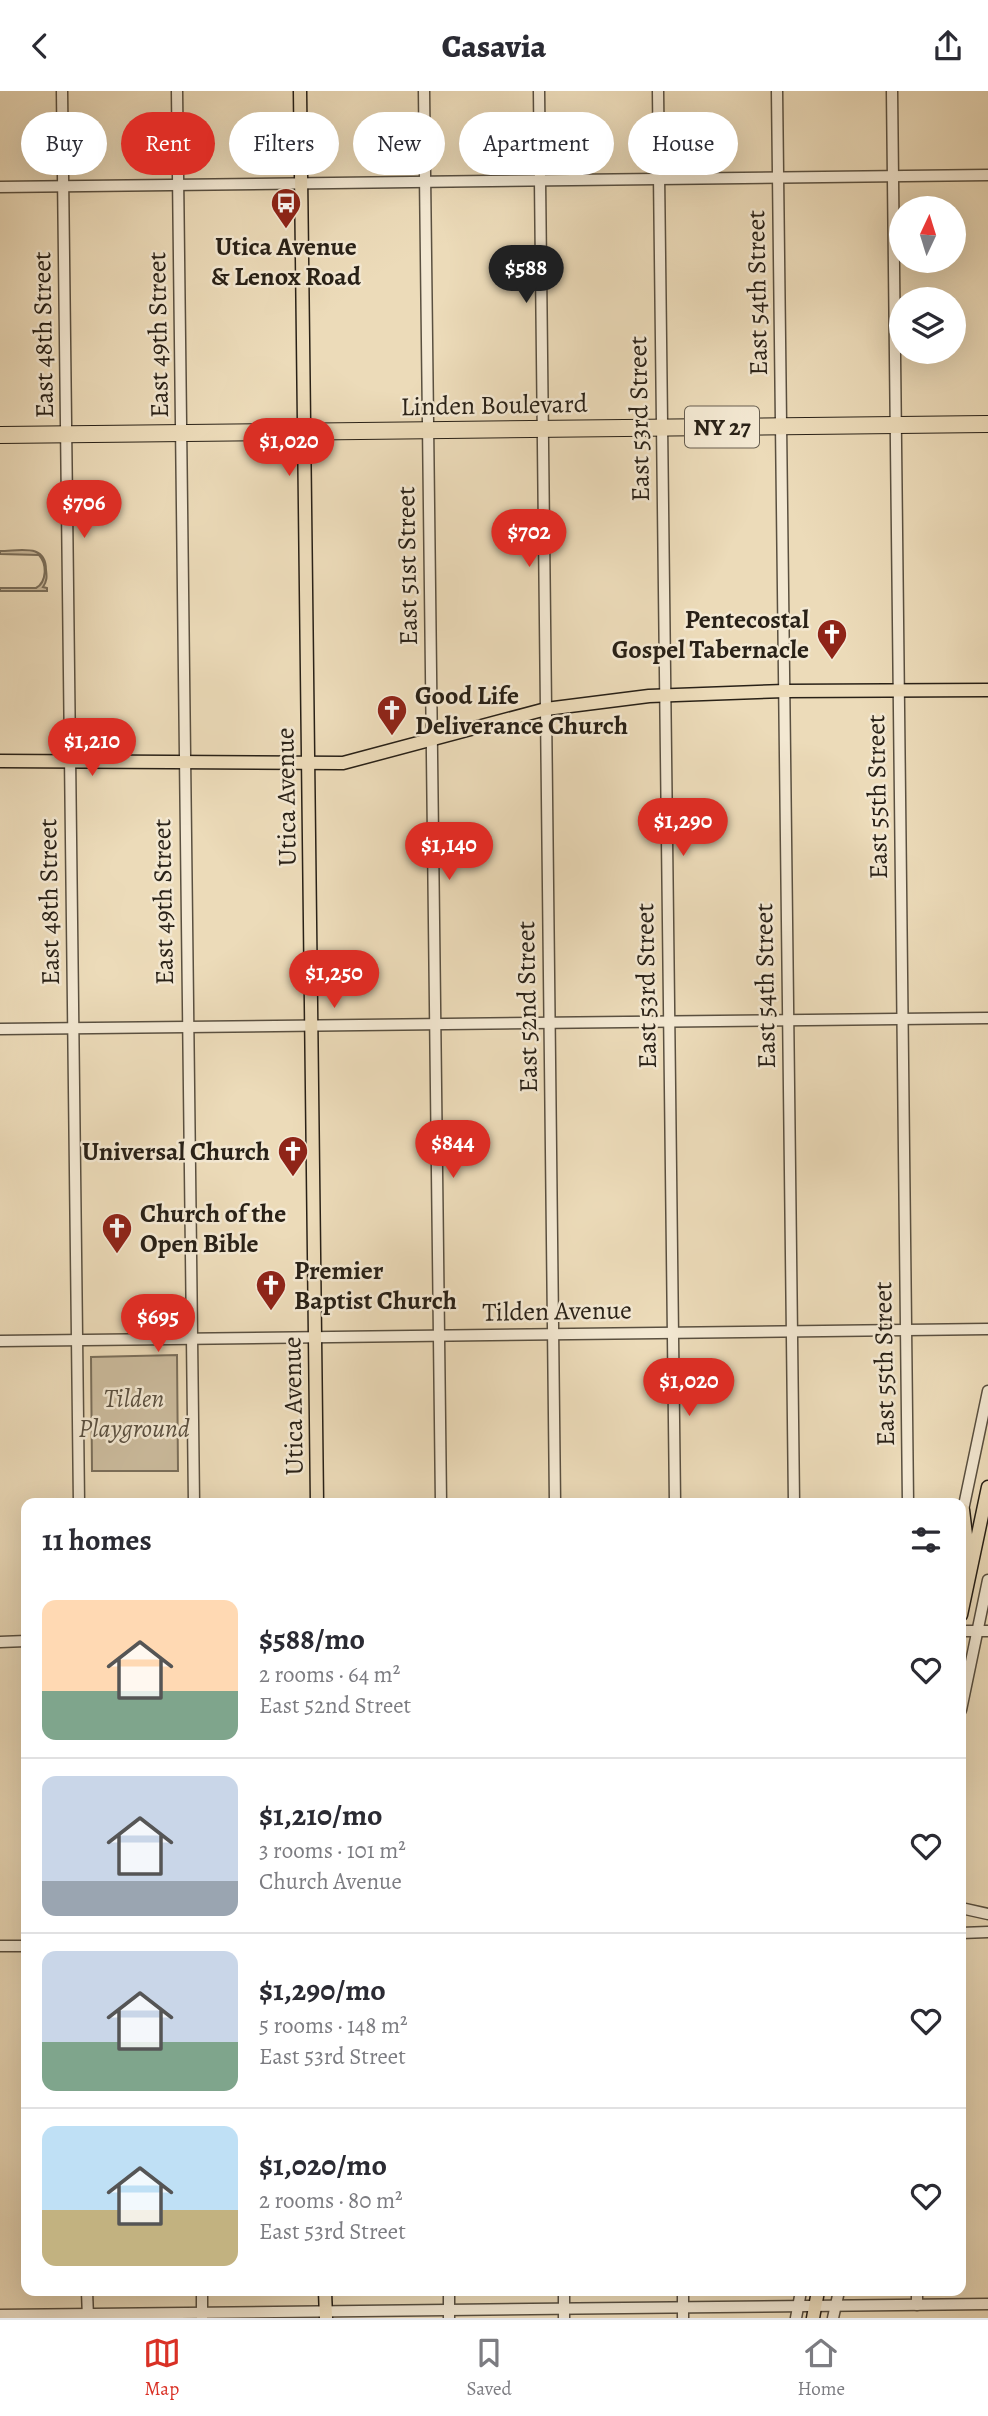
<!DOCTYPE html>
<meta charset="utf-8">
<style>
:root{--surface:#fff;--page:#f7f7f7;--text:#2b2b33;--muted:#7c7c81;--line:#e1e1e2;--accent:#d93025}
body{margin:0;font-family:Alegreya,serif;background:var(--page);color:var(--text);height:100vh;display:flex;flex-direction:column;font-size:26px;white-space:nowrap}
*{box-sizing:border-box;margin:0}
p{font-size:23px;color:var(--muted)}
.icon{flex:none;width:38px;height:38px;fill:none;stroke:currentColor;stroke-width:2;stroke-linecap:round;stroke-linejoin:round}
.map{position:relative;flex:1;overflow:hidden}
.panel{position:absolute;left:21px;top:1407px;width:945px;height:798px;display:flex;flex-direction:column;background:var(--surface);border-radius:14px;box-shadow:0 7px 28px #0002}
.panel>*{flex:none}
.guide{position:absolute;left:21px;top:21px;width:947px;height:63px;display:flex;gap:14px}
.needle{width:46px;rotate:4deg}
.buttons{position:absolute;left:889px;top:105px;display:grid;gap:14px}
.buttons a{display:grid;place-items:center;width:77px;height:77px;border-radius:50%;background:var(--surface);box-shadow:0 7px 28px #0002;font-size:35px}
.price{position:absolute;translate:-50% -60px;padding:0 16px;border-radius:24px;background:var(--accent);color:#fff;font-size:23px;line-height:46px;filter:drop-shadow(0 2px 4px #0008)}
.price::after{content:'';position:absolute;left:50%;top:42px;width:21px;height:16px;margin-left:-10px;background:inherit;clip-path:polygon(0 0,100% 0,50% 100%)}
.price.on{background:#222;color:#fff}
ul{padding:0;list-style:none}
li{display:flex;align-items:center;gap:21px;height:175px;padding:0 21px}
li+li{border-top:2px solid var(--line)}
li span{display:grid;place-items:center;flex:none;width:196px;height:140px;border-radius:14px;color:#555}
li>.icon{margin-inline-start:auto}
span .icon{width:84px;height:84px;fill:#fffc;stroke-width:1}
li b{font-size:30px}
h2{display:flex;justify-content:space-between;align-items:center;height:84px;padding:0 21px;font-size:30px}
.pill{padding:0 24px;border-radius:32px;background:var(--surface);box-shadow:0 7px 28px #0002;font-size:24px;line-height:63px}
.pill.on{background:var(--accent);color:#fff}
header{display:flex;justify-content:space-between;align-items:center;height:91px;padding:0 21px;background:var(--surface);font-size:32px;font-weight:800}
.menu{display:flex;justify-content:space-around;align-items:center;height:98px;border-top:2px solid var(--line);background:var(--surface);font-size:19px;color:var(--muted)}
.menu a{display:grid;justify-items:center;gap:4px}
.menu .on{color:var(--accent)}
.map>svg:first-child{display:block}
.green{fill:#cbbb9d;stroke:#7a6e5a;stroke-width:2}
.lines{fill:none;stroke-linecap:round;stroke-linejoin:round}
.minor-casing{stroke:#5a5040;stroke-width:13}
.major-casing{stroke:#292117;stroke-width:15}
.highway-casing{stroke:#292117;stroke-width:18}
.minor{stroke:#f3e8d2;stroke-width:10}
.major{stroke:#ecdbb9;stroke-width:12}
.highway{stroke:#ecdbb9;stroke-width:16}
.labels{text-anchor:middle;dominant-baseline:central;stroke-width:5;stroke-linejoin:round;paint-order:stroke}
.shield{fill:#f3e8d2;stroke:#665d4f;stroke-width:2}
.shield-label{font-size:24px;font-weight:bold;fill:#292117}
.poi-label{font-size:26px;font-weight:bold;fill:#292117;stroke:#f3e8d2;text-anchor:start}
.street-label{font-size:26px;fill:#292117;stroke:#f3e8d2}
.park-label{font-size:26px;font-style:italic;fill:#5a4f3f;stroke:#f3e8d2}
</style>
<header><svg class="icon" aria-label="back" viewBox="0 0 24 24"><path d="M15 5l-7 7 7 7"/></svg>Casavia<svg class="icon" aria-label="share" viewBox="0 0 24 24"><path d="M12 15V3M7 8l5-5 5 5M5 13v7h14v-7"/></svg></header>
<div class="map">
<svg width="988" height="2227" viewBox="0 0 988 2227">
<rect width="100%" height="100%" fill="#ecdbb9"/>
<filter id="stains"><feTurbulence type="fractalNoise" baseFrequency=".00286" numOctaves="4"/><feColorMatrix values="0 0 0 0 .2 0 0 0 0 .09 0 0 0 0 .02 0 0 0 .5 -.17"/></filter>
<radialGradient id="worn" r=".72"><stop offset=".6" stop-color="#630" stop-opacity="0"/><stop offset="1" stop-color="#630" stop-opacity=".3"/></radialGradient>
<g class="green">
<path d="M 0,460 C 20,460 46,452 46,479 C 47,486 47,490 43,496 L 47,497 L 47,500 L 0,500 L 0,497 L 36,497 C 47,491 47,473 39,464 L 0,463 Z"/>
<polygon points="177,1264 178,1380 92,1380 91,1266"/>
</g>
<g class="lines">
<g class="minor-casing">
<g id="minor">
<polyline points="62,0 79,1412"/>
<polyline points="177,0 194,1412"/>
<polyline points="424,0 441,1412"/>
<polyline points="539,0 555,1412"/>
<polyline points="658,0 675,1412"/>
<polyline points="777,0 794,1412"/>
<polyline points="892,0 908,1412"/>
<polyline points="0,96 988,84"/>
<polyline points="0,938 988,927"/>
<polyline points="0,1250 988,1238"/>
<polyline points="962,1424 988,1300"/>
<polyline points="961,1540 988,1540"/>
<polyline points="0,1551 26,1550"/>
<polyline points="961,1619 988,1489"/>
<polyline points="961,1817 988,1823"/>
<polyline points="961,1842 988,1841"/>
<polyline points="0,1855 26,1855"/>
<polyline points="87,2200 88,2227"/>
<polyline points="202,2200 202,2227"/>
<polyline points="449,2200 449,2227"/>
<polyline points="564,2200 564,2227"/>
<polyline points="683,2200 683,2227"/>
<polyline points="917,2200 917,2214"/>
<polyline points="0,2224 988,2213"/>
<polyline points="796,2227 801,2200"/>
<polyline points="833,2227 839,2200"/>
</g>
</g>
<g class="major-casing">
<g id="major">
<polyline points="300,0 317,1412"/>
<polyline points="0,670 343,672 546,618 649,605 785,600 988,599"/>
<polyline points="963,1419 969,1469"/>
<polyline points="961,1524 988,1396"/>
<polyline points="325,2200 326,2227"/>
<polyline points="813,2227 818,2200"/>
</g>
</g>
<g class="highway-casing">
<polyline id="highway" points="0,344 988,333"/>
</g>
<use href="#minor" class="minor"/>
<use href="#major" class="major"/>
<use href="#highway" class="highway"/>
</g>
<defs>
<g id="bus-pin" transform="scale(1.575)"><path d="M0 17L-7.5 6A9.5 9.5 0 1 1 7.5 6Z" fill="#8f2418" stroke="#f3e8d2"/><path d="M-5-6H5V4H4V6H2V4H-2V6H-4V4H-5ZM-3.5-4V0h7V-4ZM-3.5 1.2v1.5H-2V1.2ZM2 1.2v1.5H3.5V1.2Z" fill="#fff"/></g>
<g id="church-pin" transform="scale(1.575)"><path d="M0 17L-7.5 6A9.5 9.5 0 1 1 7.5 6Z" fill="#8f2418" stroke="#f3e8d2"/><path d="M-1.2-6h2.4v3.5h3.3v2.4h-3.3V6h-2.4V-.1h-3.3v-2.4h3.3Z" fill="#fff"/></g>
</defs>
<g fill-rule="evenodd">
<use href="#bus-pin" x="286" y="112"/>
<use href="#church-pin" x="832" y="543"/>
<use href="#church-pin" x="392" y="619"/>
<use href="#church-pin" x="293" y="1060"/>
<use href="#church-pin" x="117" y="1137"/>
<use href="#church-pin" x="271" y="1194"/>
</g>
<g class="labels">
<rect class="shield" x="685" y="315.5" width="74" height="41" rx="5"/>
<g class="shield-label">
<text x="722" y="336">NY 27</text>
</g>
<g class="poi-label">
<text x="286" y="155" text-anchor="middle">Utica Avenue<tspan x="286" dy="30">&amp; Lenox Road</tspan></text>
<text x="809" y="528" text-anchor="end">Pentecostal<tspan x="809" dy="30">Gospel Tabernacle</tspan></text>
<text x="415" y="604">Good Life<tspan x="415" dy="30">Deliverance Church</tspan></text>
<text x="270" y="1060" text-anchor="end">Universal Church</text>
<text x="140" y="1122">Church of the<tspan x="140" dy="30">Open Bible</tspan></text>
<text x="294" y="1179">Premier<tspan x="294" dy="30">Baptist Church</tspan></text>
</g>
<g class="street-label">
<text transform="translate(757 202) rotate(-91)">East 54th Street</text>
<text transform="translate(43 244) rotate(-91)">East 48th Street</text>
<text transform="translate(158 244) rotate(-91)">East 49th Street</text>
<text transform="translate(494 314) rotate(-1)">Linden Boulevard</text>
<text transform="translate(639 328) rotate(-91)">East 53rd Street</text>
<text transform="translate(407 475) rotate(-91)">East 51st Street</text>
<text transform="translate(286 706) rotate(-91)">Utica Avenue</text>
<text transform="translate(877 706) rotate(-91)">East 55th Street</text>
<text transform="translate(49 811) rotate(-91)">East 48th Street</text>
<text transform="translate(163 811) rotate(-91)">East 49th Street</text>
<text transform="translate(646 895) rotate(-91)">East 53rd Street</text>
<text transform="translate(765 895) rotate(-91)">East 54th Street</text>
<text transform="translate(527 916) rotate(-91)">East 52nd Street</text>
<text transform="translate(557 1220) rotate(-1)">Tilden Avenue</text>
<text transform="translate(884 1273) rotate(-91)">East 55th Street</text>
<text transform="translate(293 1315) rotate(-91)">Utica Avenue</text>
</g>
<g class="park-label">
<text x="134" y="1307">Tilden<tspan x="134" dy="30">Playground</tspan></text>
</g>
</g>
<rect width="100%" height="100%" filter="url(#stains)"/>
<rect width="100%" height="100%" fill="url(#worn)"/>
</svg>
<div class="buttons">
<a><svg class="needle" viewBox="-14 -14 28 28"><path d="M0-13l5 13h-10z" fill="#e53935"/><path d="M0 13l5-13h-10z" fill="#7c7c81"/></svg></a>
<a><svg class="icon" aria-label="layers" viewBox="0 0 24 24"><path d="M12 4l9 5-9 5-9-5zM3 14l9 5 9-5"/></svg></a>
</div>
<b class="price on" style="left:526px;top:214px">$588</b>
<b class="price" style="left:289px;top:387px">$1,020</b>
<b class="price" style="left:84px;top:449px">$706</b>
<b class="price" style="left:529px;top:478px">$702</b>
<b class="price" style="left:92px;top:687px">$1,210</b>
<b class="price" style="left:683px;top:767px">$1,290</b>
<b class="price" style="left:449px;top:791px">$1,140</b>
<b class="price" style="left:334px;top:919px">$1,250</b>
<b class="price" style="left:453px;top:1089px">$844</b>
<b class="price" style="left:158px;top:1263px">$695</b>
<b class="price" style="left:689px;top:1327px">$1,020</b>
<div class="guide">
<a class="pill">Buy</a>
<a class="pill on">Rent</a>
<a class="pill">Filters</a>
<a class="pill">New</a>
<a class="pill">Apartment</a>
<a class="pill">House</a>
</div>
<section class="panel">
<h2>11 homes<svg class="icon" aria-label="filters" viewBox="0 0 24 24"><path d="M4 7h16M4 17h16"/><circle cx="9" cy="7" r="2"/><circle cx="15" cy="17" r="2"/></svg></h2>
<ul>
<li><span style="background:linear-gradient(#ffd9b3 65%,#7fa58c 0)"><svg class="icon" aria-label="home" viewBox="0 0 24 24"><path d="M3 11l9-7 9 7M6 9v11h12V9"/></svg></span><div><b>$588/mo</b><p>2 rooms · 64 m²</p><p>East 52nd Street</p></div><svg class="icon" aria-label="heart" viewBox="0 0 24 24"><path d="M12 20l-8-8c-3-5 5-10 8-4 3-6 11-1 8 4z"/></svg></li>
<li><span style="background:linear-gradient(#c9d6e8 75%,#9aa5b1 0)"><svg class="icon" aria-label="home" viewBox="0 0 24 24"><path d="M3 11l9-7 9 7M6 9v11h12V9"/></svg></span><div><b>$1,210/mo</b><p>3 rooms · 101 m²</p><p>Church Avenue</p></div><svg class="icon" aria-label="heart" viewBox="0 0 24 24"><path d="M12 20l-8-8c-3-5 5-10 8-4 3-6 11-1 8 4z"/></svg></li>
<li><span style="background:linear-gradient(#c9d6e8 65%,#7fa58c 0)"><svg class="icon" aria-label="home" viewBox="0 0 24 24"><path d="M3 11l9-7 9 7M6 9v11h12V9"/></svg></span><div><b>$1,290/mo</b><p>5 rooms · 148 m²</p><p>East 53rd Street</p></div><svg class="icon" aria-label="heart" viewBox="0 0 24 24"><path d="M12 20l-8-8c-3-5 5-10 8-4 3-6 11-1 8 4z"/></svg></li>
<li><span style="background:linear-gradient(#bfe0f5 60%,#c2b280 0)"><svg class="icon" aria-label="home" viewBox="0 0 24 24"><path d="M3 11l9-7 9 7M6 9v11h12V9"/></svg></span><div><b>$1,020/mo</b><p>2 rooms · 80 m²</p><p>East 53rd Street</p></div><svg class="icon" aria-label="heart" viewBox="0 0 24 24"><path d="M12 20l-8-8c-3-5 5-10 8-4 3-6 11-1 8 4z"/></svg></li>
</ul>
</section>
</div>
<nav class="menu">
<a class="on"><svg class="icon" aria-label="map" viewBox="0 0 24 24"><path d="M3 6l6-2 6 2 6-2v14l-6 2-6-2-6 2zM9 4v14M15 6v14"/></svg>Map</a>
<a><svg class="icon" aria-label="saved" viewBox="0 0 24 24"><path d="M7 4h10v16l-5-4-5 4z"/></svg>Saved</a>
<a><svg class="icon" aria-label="home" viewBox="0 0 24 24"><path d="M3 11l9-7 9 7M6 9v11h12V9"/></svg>Home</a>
</nav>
